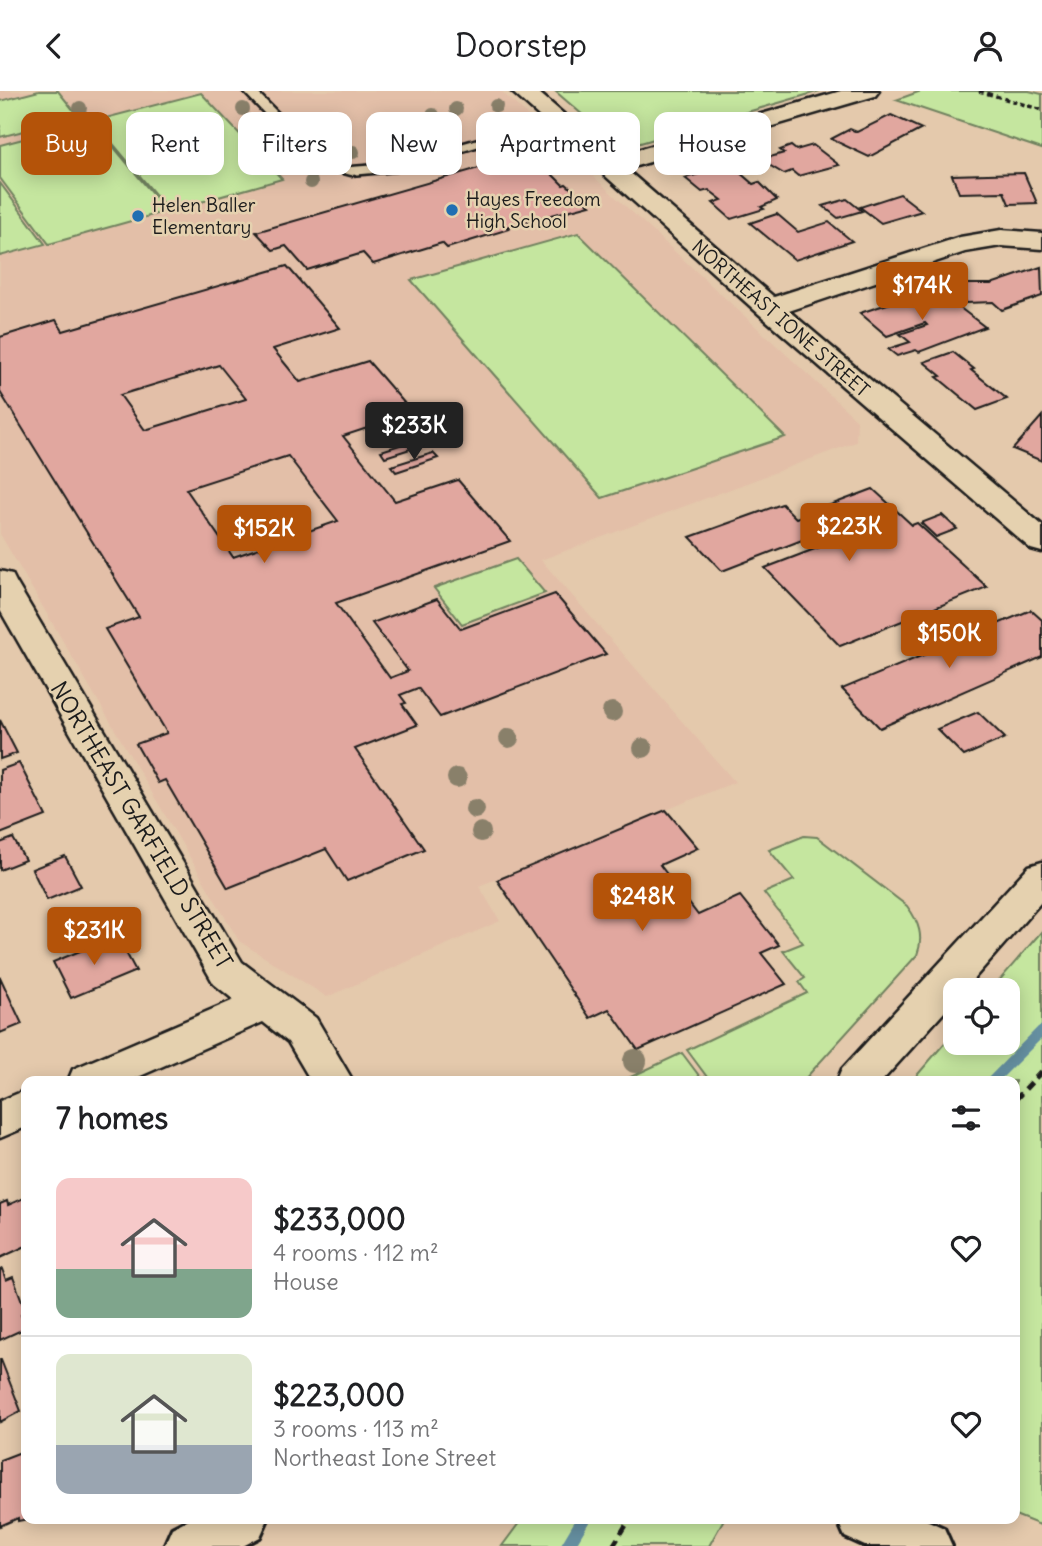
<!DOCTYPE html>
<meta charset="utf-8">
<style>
:root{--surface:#fff;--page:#f6f6f6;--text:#202124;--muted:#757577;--line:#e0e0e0;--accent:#b45309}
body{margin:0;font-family:Delius,sans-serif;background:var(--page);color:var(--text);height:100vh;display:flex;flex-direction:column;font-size:26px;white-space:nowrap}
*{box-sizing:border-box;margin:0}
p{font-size:23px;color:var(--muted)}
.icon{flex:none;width:38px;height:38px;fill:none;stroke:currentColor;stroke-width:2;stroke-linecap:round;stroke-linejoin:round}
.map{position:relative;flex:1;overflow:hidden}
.side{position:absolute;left:21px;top:985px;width:999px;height:448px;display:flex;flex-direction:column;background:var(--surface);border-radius:14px;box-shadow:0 4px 18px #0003}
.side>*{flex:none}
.top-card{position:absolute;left:21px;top:21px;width:1001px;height:63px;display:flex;gap:14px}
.tools{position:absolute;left:943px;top:887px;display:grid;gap:14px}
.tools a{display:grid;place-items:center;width:77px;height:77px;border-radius:14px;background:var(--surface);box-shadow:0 4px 18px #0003;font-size:35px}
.price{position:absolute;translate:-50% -60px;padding:0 16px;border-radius:7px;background:var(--accent);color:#fff;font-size:23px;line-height:46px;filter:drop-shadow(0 2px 4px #0008)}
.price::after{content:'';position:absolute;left:50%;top:42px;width:21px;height:16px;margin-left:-10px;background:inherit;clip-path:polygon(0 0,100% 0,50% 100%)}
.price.active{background:#222;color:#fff}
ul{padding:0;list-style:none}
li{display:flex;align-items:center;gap:21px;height:175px;padding:0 35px}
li+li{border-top:2px solid var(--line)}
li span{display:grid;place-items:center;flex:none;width:196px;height:140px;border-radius:14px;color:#555}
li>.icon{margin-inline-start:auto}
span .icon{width:84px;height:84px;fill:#fffc;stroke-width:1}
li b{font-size:30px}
h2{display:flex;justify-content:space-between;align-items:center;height:84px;padding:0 35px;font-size:30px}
.chip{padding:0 24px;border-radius:14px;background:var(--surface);box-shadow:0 4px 18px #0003;font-size:24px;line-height:63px}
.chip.active{background:var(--accent);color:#fff}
header{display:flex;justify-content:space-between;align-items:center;height:91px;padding:0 35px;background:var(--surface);font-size:32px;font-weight:600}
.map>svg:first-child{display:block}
.built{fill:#e3bfa8}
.green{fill:#c5e69f;stroke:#70815e;stroke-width:2}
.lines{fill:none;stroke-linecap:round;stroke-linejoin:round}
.stream{fill:#658fa0;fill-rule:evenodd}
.building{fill:#e1a79f;stroke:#1c1c1c;stroke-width:2;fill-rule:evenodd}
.service-casing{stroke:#1c1c1c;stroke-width:5}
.minor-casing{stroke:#1c1c1c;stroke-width:5}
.secondary-casing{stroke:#1c1c1c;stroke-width:6}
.path-far1{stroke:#1c1c1c;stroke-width:3.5;stroke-dasharray:5 3.5;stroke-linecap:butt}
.path{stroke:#1c1c1c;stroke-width:5;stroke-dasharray:9 6;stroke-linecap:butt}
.service{fill:#e5d1af;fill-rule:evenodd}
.minor{fill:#e5d1af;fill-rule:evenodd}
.secondary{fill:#e5d1af;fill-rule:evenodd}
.tree{fill:#89806b}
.poi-dot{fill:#1f6fb2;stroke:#e5d1af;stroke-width:2.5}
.labels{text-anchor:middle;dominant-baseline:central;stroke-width:5;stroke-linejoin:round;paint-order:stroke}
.far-poi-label{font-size:19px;fill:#1c1c1c;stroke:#e5d1af;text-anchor:start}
.far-street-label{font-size:19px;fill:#1c1c1c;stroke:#e5d1af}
.street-label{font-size:23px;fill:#1c1c1c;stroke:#e5d1af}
</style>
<header><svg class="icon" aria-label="back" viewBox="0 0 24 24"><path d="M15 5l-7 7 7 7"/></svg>Doorstep<svg class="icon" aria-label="person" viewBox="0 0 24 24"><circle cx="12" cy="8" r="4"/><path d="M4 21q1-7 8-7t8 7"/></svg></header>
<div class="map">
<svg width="1042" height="1455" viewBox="0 0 1042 1455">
<rect width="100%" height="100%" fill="#e4c9ac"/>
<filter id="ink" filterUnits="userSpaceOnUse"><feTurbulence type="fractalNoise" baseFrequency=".0143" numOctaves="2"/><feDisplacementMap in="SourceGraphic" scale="14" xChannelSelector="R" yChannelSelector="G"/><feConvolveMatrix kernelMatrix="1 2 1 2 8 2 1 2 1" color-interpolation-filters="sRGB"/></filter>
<g filter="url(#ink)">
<polygon class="built" points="0,0 501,0 857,329 856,351 541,469 735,691 479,795 500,830 327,906 239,850 0,443"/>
<g class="green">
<polygon points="39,0 58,0 79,26 0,46 0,10"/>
<polygon points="555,0 820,0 637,53 613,50"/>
<polygon points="921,0 1029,0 1042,3 1042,58 896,9"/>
<polygon points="201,2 282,88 169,120 94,30"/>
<polygon points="92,30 167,120 49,153 0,87 0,54"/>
<polygon points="0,92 45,153 0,165"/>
<polygon points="578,142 785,346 602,407 411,189"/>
<polygon points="516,468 545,502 462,533 434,497"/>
<path d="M 804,745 L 817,746 L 907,815 C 919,831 924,846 917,864 L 803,990 L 710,990 L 687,959 L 807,902 L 799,891 L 805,887 L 783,860 L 803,852 L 764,802 L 794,789 L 769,759 Z"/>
<polygon points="1042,840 1042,1427 1040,1434 1015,1424 1015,990 912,990 955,940 956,952 1008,952 1008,900 991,899"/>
<polygon points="682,962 703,990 622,990"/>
<polygon points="522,1428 724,1428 709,1455 502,1455"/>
</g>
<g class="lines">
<g class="stream">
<polygon points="1042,934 1042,947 999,990 986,990 988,987 1038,936"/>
<polygon points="576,1428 591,1428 575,1455 560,1455"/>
</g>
</g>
<g class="building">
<polygon points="891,24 922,38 869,66 831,48 850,38 857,41"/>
<polygon points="813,54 839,74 798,85 792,80 784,83 764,71 766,70 763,68 784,62 780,59 791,55 796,59"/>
<polygon points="531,62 563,94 566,93 590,114 506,136 509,138 447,157 442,152 373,173 363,162 307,179 286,155 273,159 256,141"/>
<polygon points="731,74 753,93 759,91 777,109 761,116 764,118 731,128 713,112 722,109 709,99 702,101 685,87"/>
<polygon points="1024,82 1037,112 1009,113 1004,101 959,102 952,84"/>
<polygon points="900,103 922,120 881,132 860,116"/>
<polygon points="847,108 862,120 838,127 823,115"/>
<polygon points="777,123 798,141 829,131 852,150 795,169 750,132"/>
<path d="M 287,175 L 340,237 L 273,258 L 300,291 L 368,270 L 413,322 L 343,345 L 395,410 L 458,389 L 510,450 L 336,512 L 390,587 L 408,580 L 372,532 L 437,508 L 461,538 L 555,503 L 606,563 L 440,626 L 418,597 L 400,604 L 406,612 L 402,613 L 417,634 L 355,658 L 424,758 L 347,790 L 326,758 L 228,797 L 165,689 L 158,692 L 136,653 L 167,642 L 105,538 L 139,526 L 0,301 L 0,246 L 56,229 L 63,240 ZM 219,274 L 246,308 L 145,339 L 120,304 ZM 288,365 L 338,430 L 233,466 L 186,398 Z"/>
<polygon points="1041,176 1042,205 1002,219 993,211 966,212 961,193 991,193"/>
<polygon points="921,202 930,209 940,205 951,214 955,213 985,236 919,261 916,259 897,265 888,258 910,251 900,243 927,234 925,232 887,245 860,222"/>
<polygon points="953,261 974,278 971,279 1007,308 977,319 937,286 941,285 924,271"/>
<polygon points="1042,325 1042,370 1013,358"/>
<polygon points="422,347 426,353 385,366 381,360"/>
<polygon points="433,362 438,367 396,381 391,375"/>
<polygon points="873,398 912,434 917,432 987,496 840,555 765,477 825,454 815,444 722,480 690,446 782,413 796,427"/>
<polygon points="942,424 957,438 936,446 921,432"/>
<polygon points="1031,519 1042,529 1042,566 880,637 842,598"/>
<polygon points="978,621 1005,647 964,665 937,638"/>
<polygon points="0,629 17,662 0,668"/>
<polygon points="19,672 46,725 0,743 0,679"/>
<polygon points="666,719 698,757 660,774 698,824 740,805 779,854 761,862 786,893 638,959 609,918 590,927 497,789"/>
<polygon points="13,747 25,769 0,779 0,752"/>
<polygon points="65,765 81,795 47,809 32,778"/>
<polygon points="117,845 136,880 71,907 53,871"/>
<polygon points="0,886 22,933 0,942"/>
<polygon points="26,1106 26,1155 0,1167 0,1113 7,1110 8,1114"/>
<polygon points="2,1178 6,1189 13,1186 26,1221 21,1224 26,1237 0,1249 0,1179"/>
<polygon points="1,1269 21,1320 0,1331 0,1269"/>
<polygon points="26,1359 26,1428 28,1428 18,1430 18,1427 0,1435 0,1369"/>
</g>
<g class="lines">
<g class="service-casing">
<polygon id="service" points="243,0 256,0 324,68 351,76 390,73 552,27 557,26 563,30 396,80 351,84 314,74"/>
</g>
<g class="minor-casing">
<g id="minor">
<polygon points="511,0 537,0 613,66 841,0 879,0 875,5 626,78 774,206 960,146 1001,139 1042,142 1042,158 1001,155 965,161 789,220 1042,434 1042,461 1031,458 759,223"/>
<polygon points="0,480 12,483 16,491 242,871 316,927 353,990 311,990 288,951 263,931 129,990 68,990 73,978 234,909 214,893 0,519"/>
<polygon points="1042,771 1042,810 963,900 956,900 956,908 882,990 837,990 842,978 1029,775"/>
<polygon points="26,999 26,1036 0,1047 0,1010"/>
</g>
</g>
<g class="secondary-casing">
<g id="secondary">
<polygon points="189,1428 268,1428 260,1446 243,1455 164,1455 172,1437"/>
<polygon points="837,1428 924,1428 944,1437 952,1455 865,1455 845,1446"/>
</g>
</g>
<polyline class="path-far1" points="979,0 1042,19"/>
<g class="path">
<polyline points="1015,1009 1042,980"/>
<polyline points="613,1455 630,1428"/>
</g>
<use href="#service" class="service"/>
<use href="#minor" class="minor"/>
<use href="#secondary" class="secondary"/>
</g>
<g class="tree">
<circle cx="496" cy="15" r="7"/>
<circle cx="80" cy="17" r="7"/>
<circle cx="243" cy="18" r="7"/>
<circle cx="456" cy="18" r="7"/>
<circle cx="433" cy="24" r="7"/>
<circle cx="258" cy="33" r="7"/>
<circle cx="399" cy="33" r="7"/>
<circle cx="376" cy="40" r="7"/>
<circle cx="449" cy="41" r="7"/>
<circle cx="415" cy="50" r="7"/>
<circle cx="280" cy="56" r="7"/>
<circle cx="353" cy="61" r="7"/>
<circle cx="296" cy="73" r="7"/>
<circle cx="311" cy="91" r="7"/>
<circle cx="612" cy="621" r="10"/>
<circle cx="509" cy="647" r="10"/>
<circle cx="643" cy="657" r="10"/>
<circle cx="457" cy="687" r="10"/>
<circle cx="475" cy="718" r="10"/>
<circle cx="481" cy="741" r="10"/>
<circle cx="635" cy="970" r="12"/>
</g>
</g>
<g class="poi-dot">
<circle cx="452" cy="119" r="7"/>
<circle cx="138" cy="125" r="7"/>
</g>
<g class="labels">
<g class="far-poi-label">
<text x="466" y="108">Hayes Freedom<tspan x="466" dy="22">High School</tspan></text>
<text x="152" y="114">Helen Baller<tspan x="152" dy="22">Elementary</tspan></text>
</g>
<g class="far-street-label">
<text transform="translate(781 227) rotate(41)">NORTHEAST IONE STREET</text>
</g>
<g class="street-label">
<text transform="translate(142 734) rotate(59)">NORTHEAST GARFIELD STREET</text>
</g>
</g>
</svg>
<div class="tools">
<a><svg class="icon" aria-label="locate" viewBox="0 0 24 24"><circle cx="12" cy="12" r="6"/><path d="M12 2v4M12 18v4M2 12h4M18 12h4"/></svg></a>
</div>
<b class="price" style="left:922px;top:231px">$174K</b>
<b class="price active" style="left:414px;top:371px">$233K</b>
<b class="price" style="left:849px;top:472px">$223K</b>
<b class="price" style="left:264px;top:474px">$152K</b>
<b class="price" style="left:949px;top:579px">$150K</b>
<b class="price" style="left:642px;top:842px">$248K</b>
<b class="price" style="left:94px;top:876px">$231K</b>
<div class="top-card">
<a class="chip active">Buy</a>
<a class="chip">Rent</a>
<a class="chip">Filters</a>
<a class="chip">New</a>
<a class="chip">Apartment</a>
<a class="chip">House</a>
</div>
<section class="side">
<h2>7 homes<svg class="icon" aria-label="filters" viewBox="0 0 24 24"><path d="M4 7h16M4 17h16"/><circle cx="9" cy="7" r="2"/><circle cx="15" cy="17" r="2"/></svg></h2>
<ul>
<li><span style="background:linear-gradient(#f6c9c9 65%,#7fa58c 0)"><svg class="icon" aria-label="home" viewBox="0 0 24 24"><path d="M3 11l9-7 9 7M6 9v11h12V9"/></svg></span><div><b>$233,000</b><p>4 rooms · 112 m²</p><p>House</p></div><svg class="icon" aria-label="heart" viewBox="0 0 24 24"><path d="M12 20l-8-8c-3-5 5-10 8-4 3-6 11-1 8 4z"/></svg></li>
<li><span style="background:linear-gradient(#dfe7d0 65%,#9aa5b1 0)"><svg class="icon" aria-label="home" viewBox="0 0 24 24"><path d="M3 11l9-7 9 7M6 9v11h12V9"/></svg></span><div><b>$223,000</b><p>3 rooms · 113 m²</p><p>Northeast Ione Street</p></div><svg class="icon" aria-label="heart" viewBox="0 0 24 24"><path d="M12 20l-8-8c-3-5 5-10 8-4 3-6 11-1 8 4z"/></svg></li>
</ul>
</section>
</div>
